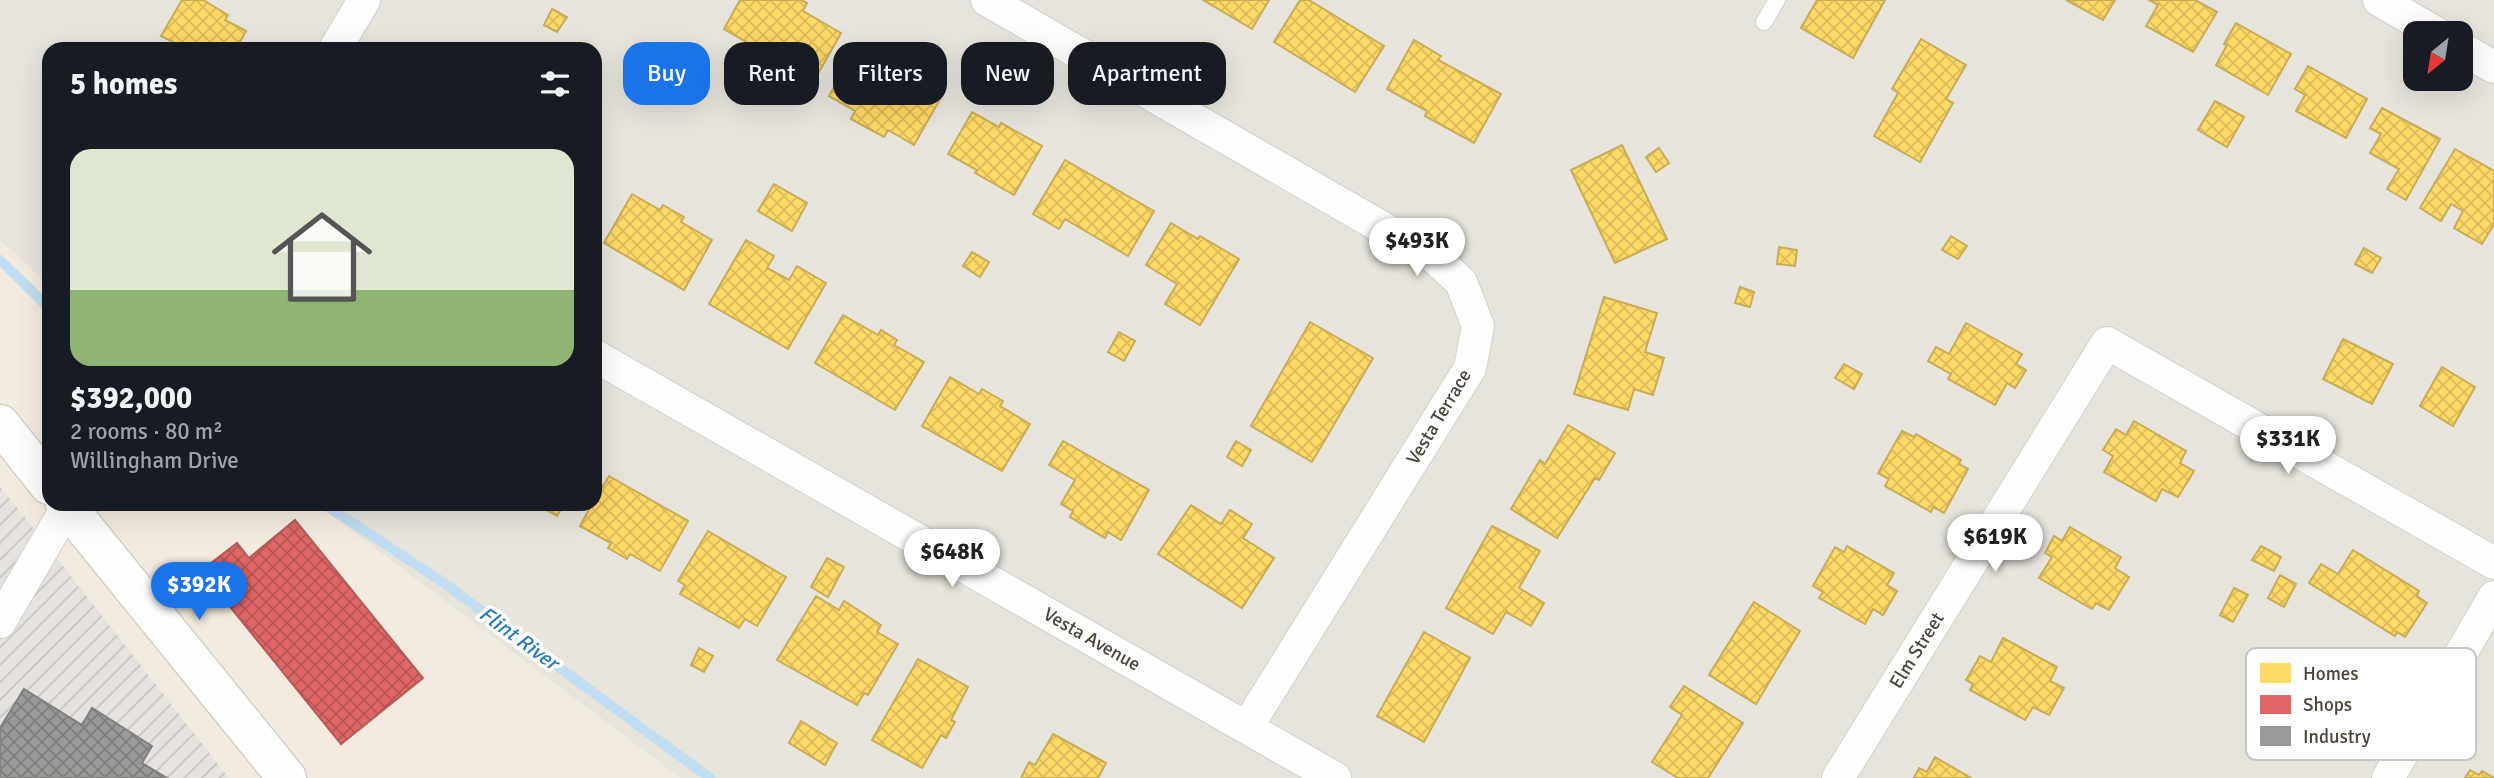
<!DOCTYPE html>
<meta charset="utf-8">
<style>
:root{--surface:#171b24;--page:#242831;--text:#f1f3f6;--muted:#9ea1a6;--accent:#1a73e8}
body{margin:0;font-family:Signika,sans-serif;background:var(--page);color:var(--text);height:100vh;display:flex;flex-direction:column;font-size:26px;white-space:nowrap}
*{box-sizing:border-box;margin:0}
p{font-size:23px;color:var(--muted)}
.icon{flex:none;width:38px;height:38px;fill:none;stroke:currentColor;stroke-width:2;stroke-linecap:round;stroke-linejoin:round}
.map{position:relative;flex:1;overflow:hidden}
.panel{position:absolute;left:42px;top:42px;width:560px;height:469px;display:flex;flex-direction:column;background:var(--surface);border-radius:21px;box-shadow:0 7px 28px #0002}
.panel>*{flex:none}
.hud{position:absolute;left:623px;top:42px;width:665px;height:63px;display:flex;gap:14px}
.needle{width:46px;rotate:210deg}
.controls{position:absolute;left:2403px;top:21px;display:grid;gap:14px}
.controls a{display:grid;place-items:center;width:70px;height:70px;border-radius:14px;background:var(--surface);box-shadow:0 7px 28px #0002;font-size:35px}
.price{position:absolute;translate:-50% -60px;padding:0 16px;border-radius:24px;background:#fff;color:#222;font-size:23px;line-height:46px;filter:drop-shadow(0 2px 4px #0008)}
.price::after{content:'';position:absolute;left:50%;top:42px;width:21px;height:16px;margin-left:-10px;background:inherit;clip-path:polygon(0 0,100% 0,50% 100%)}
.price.selected{background:var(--accent);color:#fff}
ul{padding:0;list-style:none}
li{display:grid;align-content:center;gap:14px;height:371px;padding:0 28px}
li span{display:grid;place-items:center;height:217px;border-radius:21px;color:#555}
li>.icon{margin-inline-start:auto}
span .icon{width:126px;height:126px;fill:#fffc;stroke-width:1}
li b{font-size:30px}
h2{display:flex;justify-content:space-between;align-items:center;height:84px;padding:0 28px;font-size:30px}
.chip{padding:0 24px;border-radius:21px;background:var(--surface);box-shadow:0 7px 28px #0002;font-size:24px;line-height:63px}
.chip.selected{background:var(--accent);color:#fff}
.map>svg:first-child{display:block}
.residential{fill:#e7e4dc;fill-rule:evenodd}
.commercial{fill:#f3ebdf}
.industrial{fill:url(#industrial-furrows)}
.homes{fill:url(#homes-cross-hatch);stroke:#c9ac58;stroke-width:2}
.shops{fill:url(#shops-cross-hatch);stroke:#b35c58;stroke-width:2}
.industry{fill:url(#industry-cross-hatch);stroke:#82807c;stroke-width:2}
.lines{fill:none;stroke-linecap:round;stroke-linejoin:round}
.stream{stroke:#c0ddf1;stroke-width:10}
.service-casing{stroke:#d2d0cb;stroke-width:18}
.minor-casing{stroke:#d2d0cb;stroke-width:34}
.tertiary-casing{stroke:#d2d0cb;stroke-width:41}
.service{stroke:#fdfdfc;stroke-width:16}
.minor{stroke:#fdfdfc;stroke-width:32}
.tertiary{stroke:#fdfdfc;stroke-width:38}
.labels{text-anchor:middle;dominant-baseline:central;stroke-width:7;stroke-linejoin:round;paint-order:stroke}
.street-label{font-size:19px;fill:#4b4439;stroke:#fff}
.water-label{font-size:21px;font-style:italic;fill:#2e7ab2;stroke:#fff}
.key{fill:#fff;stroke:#c9c7c4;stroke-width:2}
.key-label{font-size:19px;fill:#4b4439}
</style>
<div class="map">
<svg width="2494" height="778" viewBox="0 0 2494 778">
<defs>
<pattern id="industrial-furrows" width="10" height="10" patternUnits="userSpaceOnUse" patternTransform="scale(1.75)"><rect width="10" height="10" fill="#e6e2de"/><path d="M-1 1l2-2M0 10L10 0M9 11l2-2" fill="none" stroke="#c7c3bf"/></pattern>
<pattern id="homes-cross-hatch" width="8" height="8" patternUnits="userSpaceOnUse" patternTransform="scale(1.75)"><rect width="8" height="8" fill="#ffd966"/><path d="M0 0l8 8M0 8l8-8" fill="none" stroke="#dcbb59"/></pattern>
<pattern id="shops-cross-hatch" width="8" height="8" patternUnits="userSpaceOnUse" patternTransform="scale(1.75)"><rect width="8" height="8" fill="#e06666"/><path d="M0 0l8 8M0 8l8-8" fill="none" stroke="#b85655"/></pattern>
<pattern id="industry-cross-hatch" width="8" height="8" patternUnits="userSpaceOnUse" patternTransform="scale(1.75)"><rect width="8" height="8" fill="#999"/><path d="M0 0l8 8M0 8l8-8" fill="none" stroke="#7f7e7e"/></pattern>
</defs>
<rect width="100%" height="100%" fill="#f4f2ee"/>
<path class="residential" d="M 0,0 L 2494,0 L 2494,778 L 680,778 L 316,504 L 595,504 L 595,49 L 49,49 L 49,286 L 0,240 ZM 2415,33 L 2460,33 L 2460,79 L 2415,79 Z"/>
<polygon class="commercial" points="0,240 49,286 49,504 316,504 680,778 0,778"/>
<polygon class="industrial" points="0,487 23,515 229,778 0,778"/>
<g class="homes">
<polygon points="182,0 203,0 228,15 225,20 246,31 236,49 169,49 173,42 161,36"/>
<polygon points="740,0 801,0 807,3 803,11 841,33 814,81 724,29"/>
<polygon points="1203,0 1269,0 1252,29"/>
<polygon points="1300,0 1309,0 1384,46 1355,92 1274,42"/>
<polygon points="1817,0 1885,0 1853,58 1801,28"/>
<polygon points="2066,0 2115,0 2103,20"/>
<polygon points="2149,0 2195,0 2217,12 2193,52 2146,26 2158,5"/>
<polygon points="552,9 567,17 557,32 544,25"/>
<polygon points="2236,23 2291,54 2268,95 2216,65 2227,45 2224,44"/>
<polygon points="1921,39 1966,65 1946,99 1953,103 1920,162 1874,136 1898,93 1892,89"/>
<polygon points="1414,40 1441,56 1438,60 1501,94 1474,143 1425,116 1427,111 1387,89"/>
<polygon points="858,43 881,55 884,49 927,73 923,80 944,92 914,145 888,130 884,137 851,119 855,111 829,96"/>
<polygon points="2308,66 2367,99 2346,138 2296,111 2305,95 2295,89"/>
<polygon points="2215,101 2244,117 2227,147 2198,130"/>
<polygon points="2382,108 2440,139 2406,200 2387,189 2399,169 2370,153 2381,134 2370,128"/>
<polygon points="972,112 999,127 1001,123 1042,146 1014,195 975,173 977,170 948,154"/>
<polygon points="1622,145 1667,239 1615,263 1571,170"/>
<polygon points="1659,148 1669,163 1656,172 1646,157"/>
<polygon points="2455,149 2494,171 2494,224 2482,244 2454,228 2463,211 2451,204 2441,221 2420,208"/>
<polygon points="1065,160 1154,211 1128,256 1065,219 1059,229 1033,214"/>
<polygon points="774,184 807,203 792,231 758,211"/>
<polygon points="632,194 660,210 663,205 684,217 681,222 712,240 684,290 604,243"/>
<polygon points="1171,223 1198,239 1200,236 1239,259 1200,325 1165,304 1177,284 1146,265"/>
<polygon points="1951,236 1967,246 1958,259 1942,250"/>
<polygon points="746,240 774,256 767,268 789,280 797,266 826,283 788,349 709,304"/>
<polygon points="1779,247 1797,250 1795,266 1777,264"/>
<polygon points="2364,248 2381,258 2372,273 2355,264"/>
<polygon points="972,252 989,262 980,277 963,266"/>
<polygon points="1740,287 1754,292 1750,307 1735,303"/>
<polygon points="1604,297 1657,313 1645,352 1664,358 1653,395 1634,389 1628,410 1574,394"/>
<polygon points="843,315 878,335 881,330 897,340 894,345 924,362 895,410 815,363"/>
<polygon points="1310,322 1373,358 1312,462 1251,426"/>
<polygon points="1966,323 2022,354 2016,364 2026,370 2015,388 2007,383 1995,405 1948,379 1951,374 1928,361 1936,347 1949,354"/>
<polygon points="1119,332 1135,341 1124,361 1108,352"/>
<polygon points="2343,339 2393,364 2372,404 2323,379"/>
<polygon points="1844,364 1862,374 1854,389 1835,378"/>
<polygon points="2442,367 2475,387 2453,426 2420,406"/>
<polygon points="950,377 979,394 982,389 1003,401 1000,406 1030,424 1002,471 922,426"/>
<polygon points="2134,421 2186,451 2180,463 2194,471 2178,497 2162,489 2156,501 2104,472 2113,456 2103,450 2116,429 2126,435"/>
<polygon points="1568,425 1615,453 1599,480 1595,478 1557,538 1511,509 1540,460 1545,464"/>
<polygon points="1902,431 1914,437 1916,434 1961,460 1959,464 1968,469 1944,513 1933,507 1931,512 1885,486 1889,479 1878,473"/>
<polygon points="1063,441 1149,490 1121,540 1108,532 1105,538 1070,517 1073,511 1061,504 1075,480 1049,465"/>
<polygon points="1236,441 1251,450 1242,466 1227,457"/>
<polygon points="609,476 688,521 660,571 630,554 627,559 608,548 611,543 580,526 592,504 595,504 595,499"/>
<polygon points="536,504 564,504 557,516"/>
<polygon points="1191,505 1221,524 1230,510 1252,524 1243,538 1274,558 1242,608 1158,554"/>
<polygon points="1492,526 1540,551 1519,588 1544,603 1531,626 1506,612 1493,634 1446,608"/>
<polygon points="2070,527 2121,557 2115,568 2129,577 2109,610 2096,603 2092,609 2039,578 2052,557 2045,553 2054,536 2062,541"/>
<polygon points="708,531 786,577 757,626 745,619 739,628 680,594 685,585 678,581"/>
<polygon points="1847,546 1894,573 1887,585 1897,591 1883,615 1873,609 1865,624 1819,598 1823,592 1813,586 1835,547 1844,552"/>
<polygon points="2261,546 2281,557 2274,571 2252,560"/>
<polygon points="2353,550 2419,591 2417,596 2427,603 2405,637 2397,632 2395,636 2309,583 2321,564 2338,574"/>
<polygon points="827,558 844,567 828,597 811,587"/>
<polygon points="2280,575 2296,584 2284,607 2268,598"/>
<polygon points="2234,588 2248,595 2233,622 2220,615"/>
<polygon points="816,596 839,610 844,601 881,625 877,632 898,644 868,695 864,693 857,705 777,660"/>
<polygon points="1754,602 1800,631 1756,704 1709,675"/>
<polygon points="1424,632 1470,658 1424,742 1377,716"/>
<polygon points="2003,638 2057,667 2050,681 2064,688 2049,715 2033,707 2025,720 1970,690 1973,684 1966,680 1980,656 1991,662"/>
<polygon points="699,648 713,656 704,672 691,665"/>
<polygon points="918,659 968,687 951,720 955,722 946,738 941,735 922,768 872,740"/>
<polygon points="1684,686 1743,723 1708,778 1678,778 1652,762 1682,715 1670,707"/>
<polygon points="801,721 837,743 825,765 789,743"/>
<polygon points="1053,734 1106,763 1098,778 1021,778 1029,762 1035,765"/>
<polygon points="1935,757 1971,778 1914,778 1919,768 1927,772"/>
<polygon points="2470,770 2479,775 2482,771 2494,778 2465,778"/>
</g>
<polygon class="shops" points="295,520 423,678 341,744 201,571 237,543 249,558"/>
<polygon class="industry" points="24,689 82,725 92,708 152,746 142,763 167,778 0,778 0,728"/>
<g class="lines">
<g class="stream">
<polyline points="0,260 49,308"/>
<polyline points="324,504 441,581 710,778"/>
</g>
<g class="service-casing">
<polyline id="service" points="1764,22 1777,0"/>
</g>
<g class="minor-casing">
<g id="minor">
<polyline points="987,0 1435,258 1461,282 1478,326 1470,368 1247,727"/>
<polyline points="2379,0 2436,33"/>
<polyline points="2460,48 2494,67"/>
<polyline points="335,49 364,0"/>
<path id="s1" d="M 595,356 L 1335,778"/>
<polyline points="0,622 69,504"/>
<path id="s2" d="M 1838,778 L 2107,343 L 2494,563"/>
<polyline points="2388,778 2494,597"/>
</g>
</g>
<g class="tertiary-casing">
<g id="tertiary">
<polyline points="0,424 49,485"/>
<polyline points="65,504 287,778"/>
</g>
</g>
<use href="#service" class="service"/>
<use href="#minor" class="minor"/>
<use href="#tertiary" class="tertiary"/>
</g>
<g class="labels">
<g class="street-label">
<text transform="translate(1439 417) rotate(-59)">Vesta Terrace</text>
<text stroke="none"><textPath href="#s1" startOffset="572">Vesta Avenue</textPath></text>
<text stroke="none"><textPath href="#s2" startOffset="150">Elm Street</textPath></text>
</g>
<g class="water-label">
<text transform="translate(519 638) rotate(36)">Flint River</text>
</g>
</g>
<rect x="2246" y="648" width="230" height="112" rx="10" class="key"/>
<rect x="2260" y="663" width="31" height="20" fill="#ffd966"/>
<rect x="2260" y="695" width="31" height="19" fill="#e06666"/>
<rect x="2260" y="726" width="31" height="20" fill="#999"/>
<g class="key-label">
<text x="2303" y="680">Homes</text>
<text x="2303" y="711">Shops</text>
<text x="2303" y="743">Industry</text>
</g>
</svg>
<div class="controls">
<a><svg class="needle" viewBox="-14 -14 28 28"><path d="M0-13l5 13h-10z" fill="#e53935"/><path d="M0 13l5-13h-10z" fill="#9ea1a6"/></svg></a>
</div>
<b class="price" style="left:1417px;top:278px">$493K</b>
<b class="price" style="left:2288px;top:476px">$331K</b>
<b class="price" style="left:1995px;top:574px">$619K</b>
<b class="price" style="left:952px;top:589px">$648K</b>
<b class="price selected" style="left:199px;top:622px">$392K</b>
<div class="hud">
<a class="chip selected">Buy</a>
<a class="chip">Rent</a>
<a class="chip">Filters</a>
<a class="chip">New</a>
<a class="chip">Apartment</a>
</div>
<section class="panel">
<h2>5 homes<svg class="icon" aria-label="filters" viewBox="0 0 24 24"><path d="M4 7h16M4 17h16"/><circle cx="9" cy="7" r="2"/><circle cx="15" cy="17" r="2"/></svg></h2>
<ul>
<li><span style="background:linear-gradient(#dfe7d0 65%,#8fb573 0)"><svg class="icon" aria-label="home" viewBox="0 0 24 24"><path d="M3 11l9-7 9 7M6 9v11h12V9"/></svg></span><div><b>$392,000</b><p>2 rooms · 80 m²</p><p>Willingham Drive</p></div></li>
</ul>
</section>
</div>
